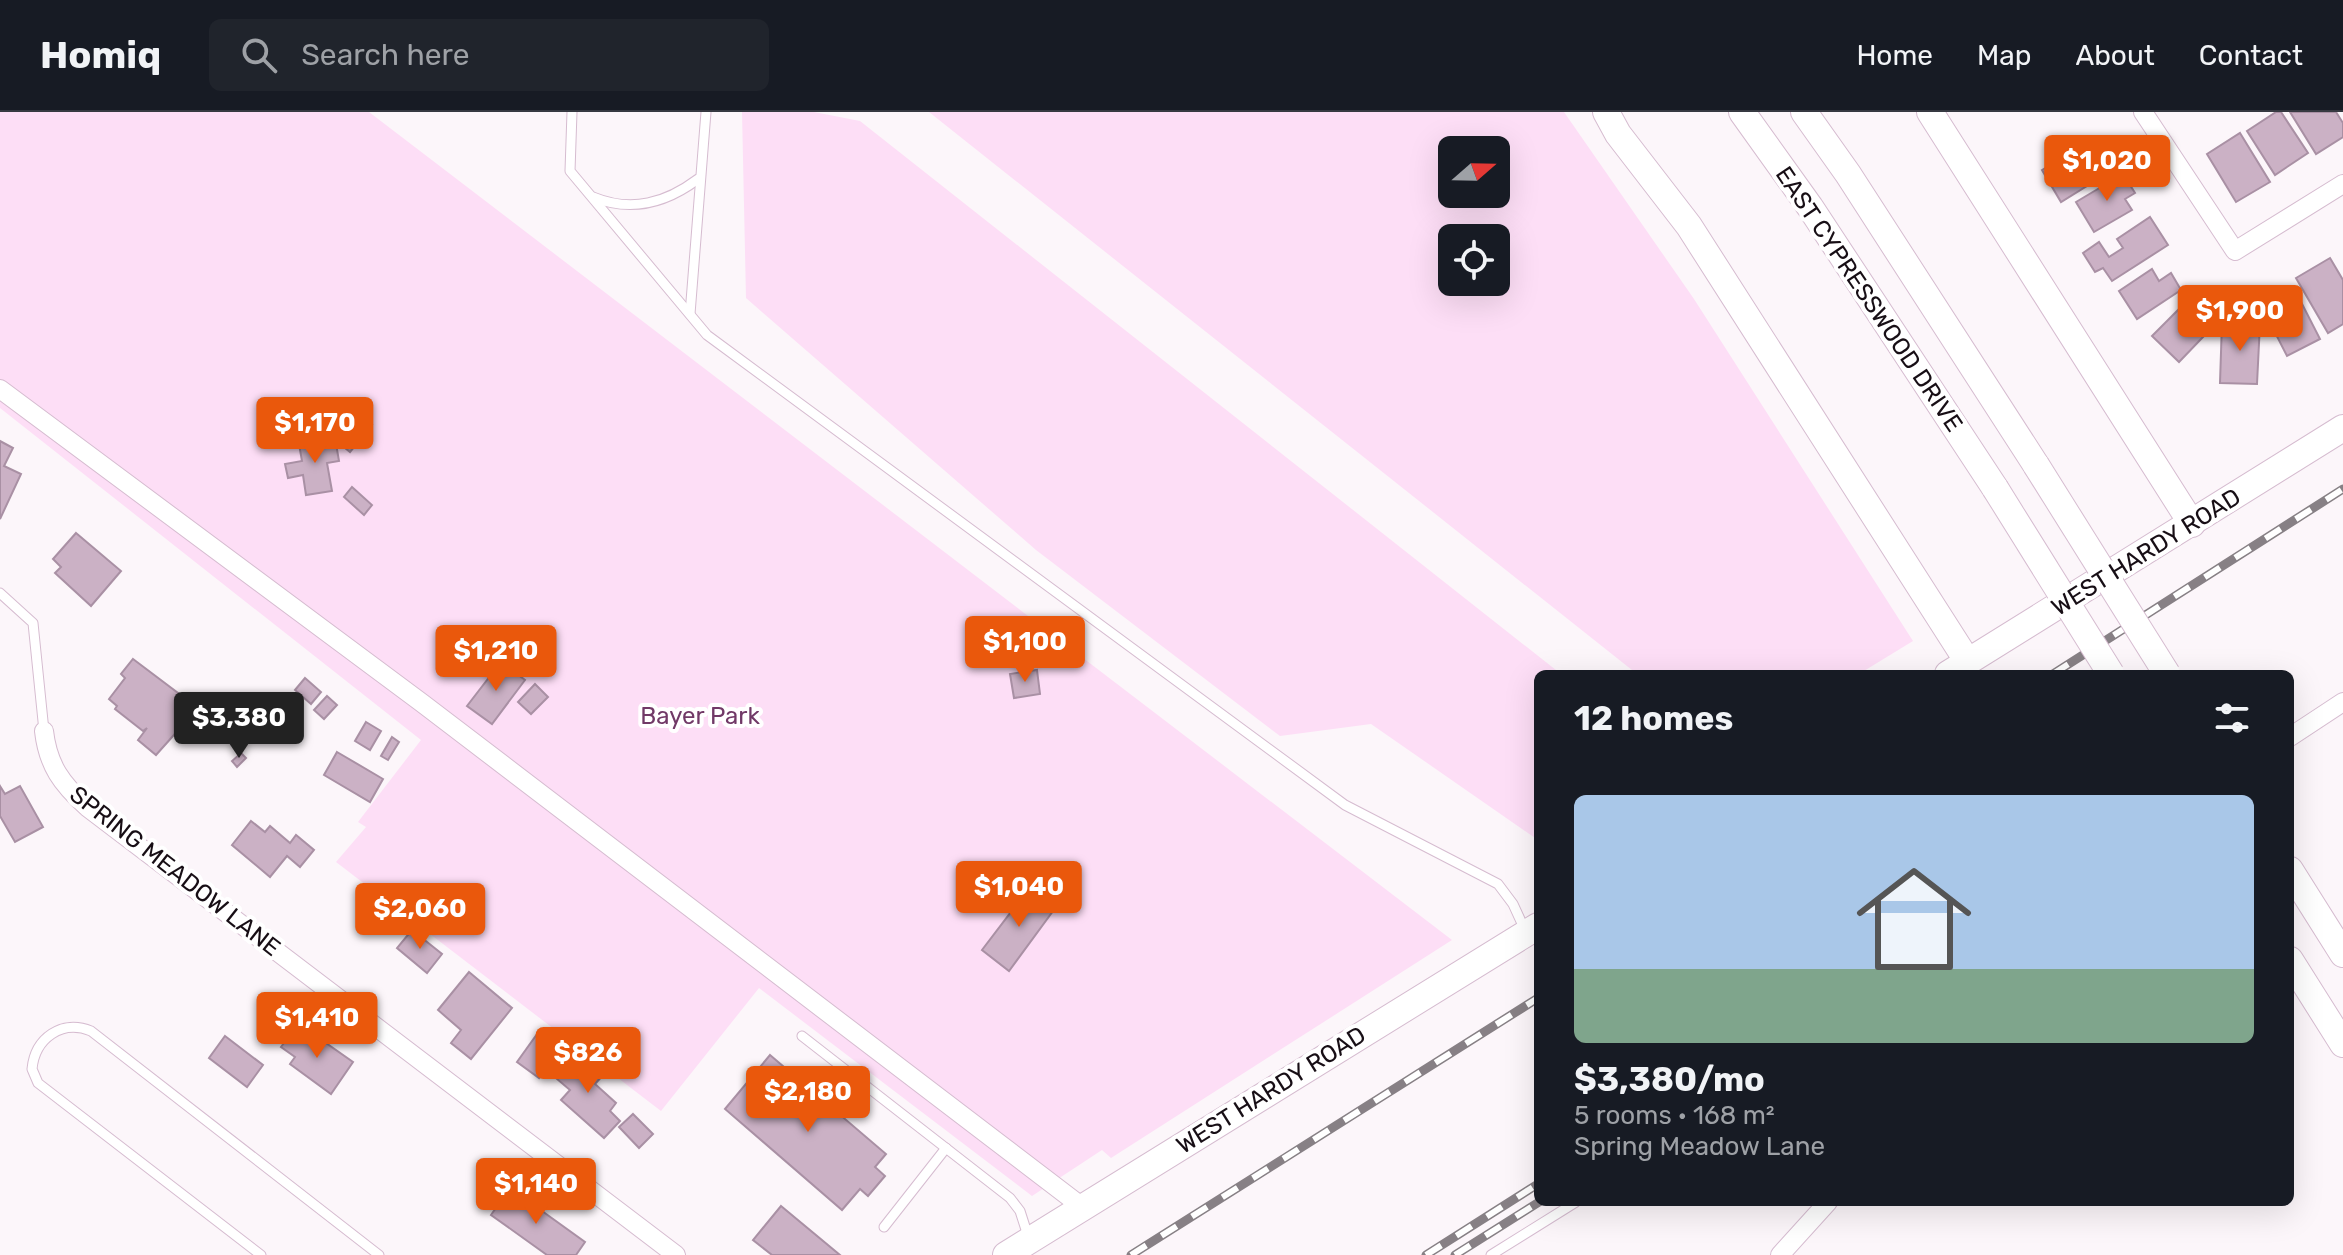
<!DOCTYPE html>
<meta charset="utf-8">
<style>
:root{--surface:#171b24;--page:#20242c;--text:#f1f3f6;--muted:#9ea1a6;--line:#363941;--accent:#ea580c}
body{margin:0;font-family:Rubik,sans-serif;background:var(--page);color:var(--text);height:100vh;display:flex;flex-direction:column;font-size:30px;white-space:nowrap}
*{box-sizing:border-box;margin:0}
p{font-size:26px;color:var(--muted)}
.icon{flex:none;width:44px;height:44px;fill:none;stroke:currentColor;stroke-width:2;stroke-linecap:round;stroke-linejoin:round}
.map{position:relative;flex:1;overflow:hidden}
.side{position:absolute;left:1534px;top:558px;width:760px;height:536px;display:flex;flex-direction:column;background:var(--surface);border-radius:12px;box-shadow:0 8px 32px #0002}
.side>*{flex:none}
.needle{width:52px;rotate:70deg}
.tools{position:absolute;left:1438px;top:24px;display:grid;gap:16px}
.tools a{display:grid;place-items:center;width:72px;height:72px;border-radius:12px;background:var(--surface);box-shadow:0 8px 32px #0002;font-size:40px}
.price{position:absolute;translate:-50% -68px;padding:0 18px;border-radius:8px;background:var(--accent);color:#fff;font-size:26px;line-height:52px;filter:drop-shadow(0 2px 4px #0008)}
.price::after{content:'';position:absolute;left:50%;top:48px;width:24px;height:18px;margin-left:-12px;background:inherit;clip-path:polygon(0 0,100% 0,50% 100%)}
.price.active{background:#222;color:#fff}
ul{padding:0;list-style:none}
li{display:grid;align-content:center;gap:16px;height:424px;padding:0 40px}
li span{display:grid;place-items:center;height:248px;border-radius:12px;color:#555}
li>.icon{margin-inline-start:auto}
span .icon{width:144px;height:144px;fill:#fffc;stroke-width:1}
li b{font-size:34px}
h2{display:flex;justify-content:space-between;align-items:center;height:96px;padding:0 40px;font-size:34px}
header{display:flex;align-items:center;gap:48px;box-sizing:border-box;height:112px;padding:0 40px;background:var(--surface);border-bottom:2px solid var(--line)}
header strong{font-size:38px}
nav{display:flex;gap:44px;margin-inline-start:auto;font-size:28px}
.search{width:560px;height:72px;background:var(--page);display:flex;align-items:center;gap:20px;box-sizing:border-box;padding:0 28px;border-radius:12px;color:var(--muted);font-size:30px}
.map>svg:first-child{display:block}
.green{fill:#fddef6;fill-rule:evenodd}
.building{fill:#cbb1c5;stroke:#a990a4;stroke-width:2}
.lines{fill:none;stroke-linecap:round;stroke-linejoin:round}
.lane-casing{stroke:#d6bcd0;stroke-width:11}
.street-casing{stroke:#d6bcd0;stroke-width:20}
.secondary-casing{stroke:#d6bcd0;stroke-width:28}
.lane{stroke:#fff;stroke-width:9}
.street{stroke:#fff;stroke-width:18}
.secondary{stroke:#fff;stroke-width:26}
.rail-casing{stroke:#878085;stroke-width:9}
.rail{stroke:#fff;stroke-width:6;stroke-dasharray:18;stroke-linecap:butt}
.secondary-bridge-casing{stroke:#d6bcd0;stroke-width:28;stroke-linecap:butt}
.secondary-bridge{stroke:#fff;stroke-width:26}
.labels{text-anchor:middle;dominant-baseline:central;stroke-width:8;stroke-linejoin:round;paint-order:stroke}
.street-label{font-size:24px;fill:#170e15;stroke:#fff}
.park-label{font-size:24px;fill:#713967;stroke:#fff}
</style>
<header>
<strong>Homiq</strong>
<div class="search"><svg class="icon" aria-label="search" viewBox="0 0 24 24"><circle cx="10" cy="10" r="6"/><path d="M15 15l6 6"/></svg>Search here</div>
<nav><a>Home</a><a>Map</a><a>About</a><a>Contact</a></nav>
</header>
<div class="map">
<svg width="2343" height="1143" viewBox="0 0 2343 1143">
<rect width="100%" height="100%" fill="#fcf6fa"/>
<g class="green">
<polygon points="0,0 369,0 1452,828 1111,1046 1102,1038 1032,1084 759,876 661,999 336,750 366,715 358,710 421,628 0,296"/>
<polygon points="742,0 814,0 860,9 1561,562 1538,562 1538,728 1371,612 1280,624 1036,438 746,186"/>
<path d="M 929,0 L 1564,0 L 1694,187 L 1913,529 L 1859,562 L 1637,562 ZM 1452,38 L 1496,38 L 1496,82 L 1452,82 ZM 1452,126 L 1496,126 L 1496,170 L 1452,170 Z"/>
</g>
<g class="building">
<polygon points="2276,0 2281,0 2308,41 2275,63 2247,19"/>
<polygon points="2290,0 2336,0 2343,11 2343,25 2316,42"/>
<polygon points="2240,21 2270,70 2236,90 2207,42"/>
<polygon points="2097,25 2116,56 2061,90 2042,58"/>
<polygon points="2123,62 2135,81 2125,87 2132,98 2094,120 2076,90"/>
<polygon points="2150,105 2168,133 2112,169 2103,156 2095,160 2083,141 2099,130 2109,145 2123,136 2117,127"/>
<polygon points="2330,146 2343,168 2343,212 2328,221 2296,166"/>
<polygon points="2152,157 2159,169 2171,161 2181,178 2137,207 2119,179"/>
<polygon points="2298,184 2320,227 2287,244 2265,201"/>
<polygon points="2185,191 2198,204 2191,211 2204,224 2179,250 2152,224"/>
<polygon points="2222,210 2260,211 2257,272 2220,271"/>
<polygon points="360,303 372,313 350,340 338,330"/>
<polygon points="335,326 339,349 327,351 332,379 306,383 303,363 288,366 285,352 302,349 299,332"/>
<polygon points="0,329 13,336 4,354 21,362 0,407"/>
<polygon points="352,375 372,393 364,403 344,385"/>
<polygon points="76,421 121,459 91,494 55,461 61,455 53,447"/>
<polygon points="133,547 182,584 180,587 189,593 183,601 189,606 156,643 138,628 147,616 143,619 115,597 117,594 109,587 125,566 121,562"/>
<polygon points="501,550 525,568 492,612 467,594"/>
<polygon points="1037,558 1040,582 1014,586 1010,562"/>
<polygon points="305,566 321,580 311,592 295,578"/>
<polygon points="535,572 548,585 531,602 518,590"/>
<polygon points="327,584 337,593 324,607 314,598"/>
<polygon points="366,610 381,619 370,638 355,629"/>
<polygon points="392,625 399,630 388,648 381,644"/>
<polygon points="337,640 383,667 370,690 324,663"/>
<polygon points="241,641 246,646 237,655 232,649"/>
<polygon points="0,674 5,682 20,674 43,715 15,730 0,704"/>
<polygon points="251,709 265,720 270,714 290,731 296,723 314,738 300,755 287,744 270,765 232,733"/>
<polygon points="1030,775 1056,795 1009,859 982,838"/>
<polygon points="412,818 442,842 427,861 397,836"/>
<polygon points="469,860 512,896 471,947 451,931 461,918 438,898"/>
<polygon points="294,918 308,929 313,922 353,950 331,982 290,952 295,945 281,935"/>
<polygon points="540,918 561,934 539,966 517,950"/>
<polygon points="225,924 263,953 247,975 209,946"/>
<polygon points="581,940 604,962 595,972 616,991 610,999 620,1009 604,1026 561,988 570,978 557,967"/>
<polygon points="770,943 886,1042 875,1055 885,1064 868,1084 860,1077 842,1098 725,997"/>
<polygon points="633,1002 653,1022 639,1036 619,1015"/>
<polygon points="510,1076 585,1130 576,1143 547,1143 491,1103"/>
<polygon points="781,1094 840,1143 772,1143 753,1128"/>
</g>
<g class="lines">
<g class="lane-casing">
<g id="lane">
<polyline points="572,0 570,59 707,223 1345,693 1498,772 1513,792 1525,818"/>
<path d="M 593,85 C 632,101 666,91 698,67"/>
<polyline points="690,202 706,0"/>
<polyline points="0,481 33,511 44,619"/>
<polyline points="802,924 1010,1086 1020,1099 1028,1124"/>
<polyline points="884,1115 946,1036"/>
<path d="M 261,1143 L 38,971 L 32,957 C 35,926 62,907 91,919 L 379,1143"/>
<polyline points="1491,1143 1576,1090"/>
</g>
</g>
<g class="street-casing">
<g id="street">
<polyline points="2143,0 2235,139 2343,72"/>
<polyline points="0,277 422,591 1081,1094"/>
<path d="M 44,619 C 48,654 62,672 87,695 L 676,1143"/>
<polyline points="2290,625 2343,590"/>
<polyline points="1780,1143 1828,1090"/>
</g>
</g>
<g class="secondary-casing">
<g id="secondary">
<polyline points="1606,0 1618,22 1689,114 1968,550"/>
<polyline points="1742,0 1810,95 1995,376"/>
<polyline points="1804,0 1848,62 2036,353"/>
<polyline points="1930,0 2192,412"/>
<polyline points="1948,562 2343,316"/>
<polyline points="2290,758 2343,842"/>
<polyline points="2290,848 2343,932"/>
<polyline points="1006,1143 1538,814"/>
</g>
</g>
<use href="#lane" class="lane"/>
<use href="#street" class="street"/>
<use href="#secondary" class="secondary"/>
<g class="rail-casing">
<g id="rail">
<polyline points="2053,562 2343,377"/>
<polyline points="1131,1143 1538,886"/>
<polyline points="1426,1143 1538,1072"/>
<polyline points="1455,1143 1539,1090"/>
</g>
</g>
<use href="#rail" class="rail"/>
<g class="secondary-bridge-casing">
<g id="secondary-bridge">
<polyline points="2036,353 2167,562"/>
<polyline points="1995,376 2111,562"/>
</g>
</g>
<use href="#secondary-bridge" class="secondary-bridge"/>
</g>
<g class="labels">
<g class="street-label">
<text transform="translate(1869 187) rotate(56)">EAST CYPRESSWOOD DRIVE</text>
<text transform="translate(2146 440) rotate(-32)">WEST HARDY ROAD</text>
<text transform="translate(175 759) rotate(38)">SPRING MEADOW LANE</text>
<text transform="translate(1271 978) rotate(-32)">WEST HARDY ROAD</text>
</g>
<g class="park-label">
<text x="700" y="604">Bayer Park</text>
</g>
</g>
</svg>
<div class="tools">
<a><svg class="needle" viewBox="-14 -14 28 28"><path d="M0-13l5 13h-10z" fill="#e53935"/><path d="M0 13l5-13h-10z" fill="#9ea1a6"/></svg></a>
<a><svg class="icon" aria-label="locate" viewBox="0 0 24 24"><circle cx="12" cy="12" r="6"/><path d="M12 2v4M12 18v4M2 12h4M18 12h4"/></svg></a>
</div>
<b class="price" style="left:2107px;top:91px">$1,020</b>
<b class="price" style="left:2240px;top:241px">$1,900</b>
<b class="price" style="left:315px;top:353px">$1,170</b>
<b class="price" style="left:1025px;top:572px">$1,100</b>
<b class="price" style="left:496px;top:581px">$1,210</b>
<b class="price active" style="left:239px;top:648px">$3,380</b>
<b class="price" style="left:1019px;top:817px">$1,040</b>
<b class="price" style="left:420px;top:839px">$2,060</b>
<b class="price" style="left:317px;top:948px">$1,410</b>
<b class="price" style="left:588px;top:983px">$826</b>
<b class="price" style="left:808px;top:1022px">$2,180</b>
<b class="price" style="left:536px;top:1114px">$1,140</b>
<section class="side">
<h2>12 homes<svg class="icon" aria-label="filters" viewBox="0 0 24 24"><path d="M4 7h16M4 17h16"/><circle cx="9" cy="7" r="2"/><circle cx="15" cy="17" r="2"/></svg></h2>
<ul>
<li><span style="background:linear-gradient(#a9c7e8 70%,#7fa58c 0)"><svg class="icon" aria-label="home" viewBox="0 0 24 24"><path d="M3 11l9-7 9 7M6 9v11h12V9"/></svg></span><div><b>$3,380/mo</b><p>5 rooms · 168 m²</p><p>Spring Meadow Lane</p></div></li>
</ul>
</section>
</div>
